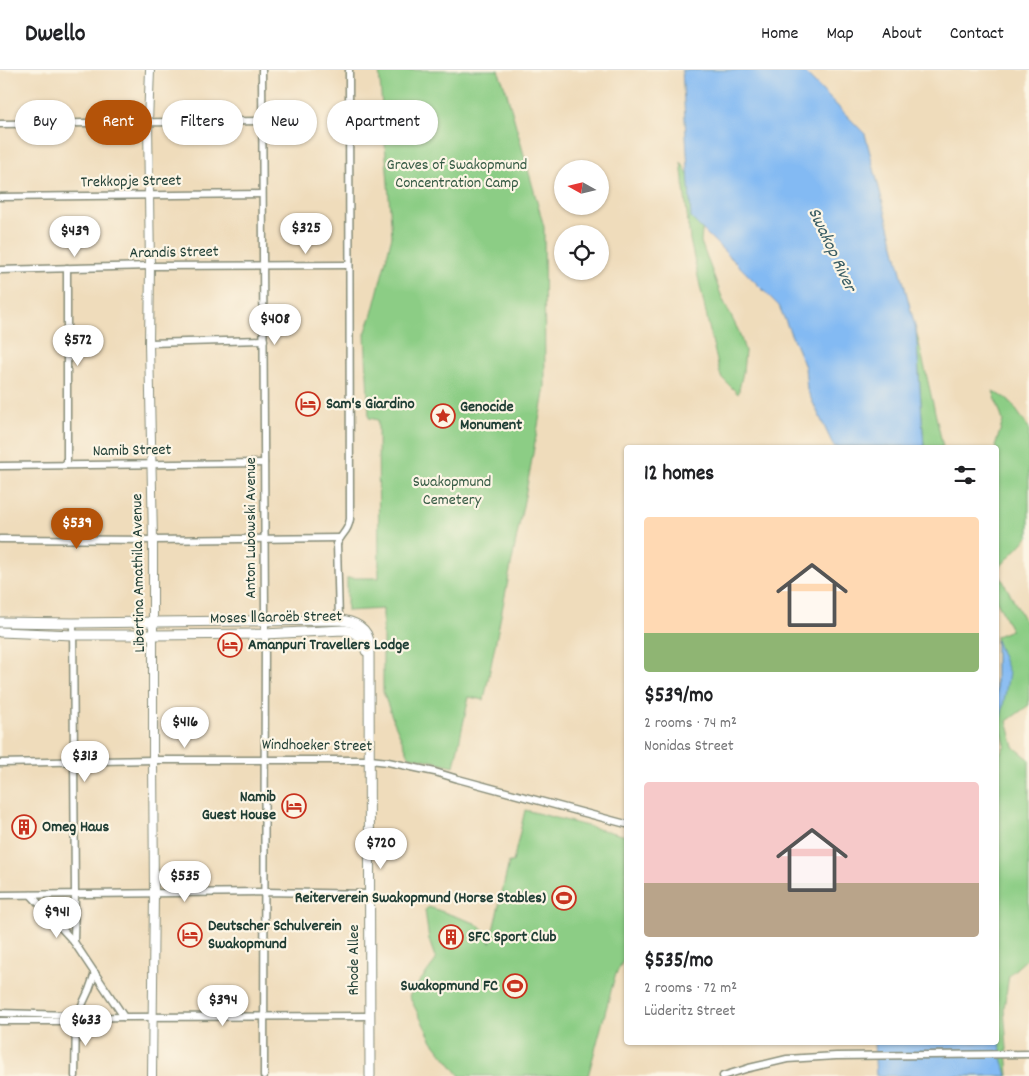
<!DOCTYPE html>
<meta charset="utf-8">
<style>
:root{--surface:#fff;--page:#f2f2f2;--text:#202124;--muted:#757577;--line:#e0e0e0;--accent:#b45309}
body{margin:0;font-family:Dekko,sans-serif;background:var(--page);color:var(--text);height:100vh;display:flex;flex-direction:column;font-size:19px;white-space:nowrap}
*{box-sizing:border-box;margin:0}
p{font-size:16px;color:var(--muted)}
.icon{flex:none;width:28px;height:28px;fill:none;stroke:currentColor;stroke-width:2;stroke-linecap:round;stroke-linejoin:round}
.map{position:relative;flex:1;overflow:hidden}
.panel{position:absolute;left:624px;top:375px;width:375px;height:600px;display:flex;flex-direction:column;background:var(--surface);border-radius:5px;box-shadow:0 1px 4px #0004}
.panel>*{flex:none}
.top-card{position:absolute;left:15px;top:30px;width:475px;height:45px;display:flex;gap:10px}
.needle{width:32px;rotate:278deg}
.fabs{position:absolute;left:554px;top:90px;display:grid;gap:10px}
.fabs a{display:grid;place-items:center;width:55px;height:55px;border-radius:50%;background:var(--surface);box-shadow:0 1px 4px #0004;font-size:25px}
.price{position:absolute;translate:-50% -42px;padding:0 11px;border-radius:18px;background:#fff;color:#222;font-size:16px;line-height:32px;filter:drop-shadow(0 1px 2px #0008)}
.price::after{content:'';position:absolute;left:50%;top:30px;width:15px;height:11px;margin-left:-8px;background:inherit;clip-path:polygon(0 0,100% 0,50% 100%)}
.price.current{background:var(--accent);color:#fff}
ul{padding:0;list-style:none}
li{display:grid;align-content:center;gap:10px;height:265px;padding:0 20px}
li span{display:grid;place-items:center;height:155px;border-radius:5px;color:#555}
li>.icon{margin-inline-start:auto}
span .icon{width:90px;height:90px;fill:#fffc;stroke-width:1}
li b{font-size:21px}
h2{display:flex;justify-content:space-between;align-items:center;height:60px;padding:0 20px;font-size:21px}
.chip{padding:0 18px;border-radius:22px;background:var(--surface);box-shadow:0 1px 4px #0004;font-size:18px;line-height:45px}
.chip.current{background:var(--accent);color:#fff}
header{display:flex;align-items:center;gap:30px;box-sizing:border-box;height:70px;padding:0 25px;background:var(--surface);border-bottom:1px solid var(--line)}
header strong{font-size:24px}
nav{display:flex;gap:28px;margin-inline-start:auto;font-size:18px}
.map>svg:first-child{display:block}
.green{fill:#8ccd85;stroke:#56855c}
.water{fill:#83baf3;stroke:#517c94}
.lines{fill:none;stroke-linecap:round;stroke-linejoin:round}
.minor-casing{stroke:#878c78;stroke-width:9}
.tertiary-casing{stroke:#878c78;stroke-width:10}
.secondary-casing{stroke:#878c78;stroke-width:11}
.minor{stroke:#fff;stroke-width:6}
.tertiary{stroke:#fff;stroke-width:8}
.secondary{stroke:#fff;stroke-width:9}
.labels{text-anchor:middle;dominant-baseline:central;stroke-width:4.5;stroke-linejoin:round;paint-order:stroke}
.park-label{font-size:16px;fill:#355a44;stroke:#fcf5e5}
.street-label{font-size:16px;fill:#1f3d34;stroke:#fcf5e5}
.poi-label{font-size:16px;font-weight:bold;fill:#1f3d34;stroke:#fcf5e5;text-anchor:start}
.water-label{font-size:18px;font-style:italic;fill:#385c64;stroke:#fcf5e5}
</style>
<header>
<strong>Dwello</strong>
<nav><a>Home</a><a>Map</a><a>About</a><a>Contact</a></nav>
</header>
<div class="map">
<svg width="1029" height="1006" viewBox="0 0 1029 1006">
<rect width="100%" height="100%" fill="#fcf5e5"/>
<filter id="ink" filterUnits="userSpaceOnUse"><feTurbulence type="fractalNoise" baseFrequency=".02" numOctaves="2"/><feDisplacementMap in="SourceGraphic" scale="10" xChannelSelector="R" yChannelSelector="G"/><feConvolveMatrix kernelMatrix="1 2 1 2 8 2 1 2 1" color-interpolation-filters="sRGB"/></filter>
<filter id="wash" filterUnits="userSpaceOnUse"><feTurbulence type="fractalNoise" baseFrequency=".0096" numOctaves="4" result="noise"/><feDisplacementMap in="SourceGraphic" scale="20" xChannelSelector="R" yChannelSelector="G"/><feGaussianBlur stdDeviation="1.12" result="paint"/><feColorMatrix in="noise" values="0 0 0 0 0 0 0 0 0 0 0 0 0 0 0 0 0 1.4 0 .05"/><feComposite in="paint" operator="in"/></filter>
<g filter="url(#wash)">
<rect width="100%" height="100%" fill="#efdcbb"/>
<g class="green">
<polygon points="379,0 498,0 506,20 544,157 545,317 528,411 484,630 469,627 454,696 409,686 394,652 383,622 383,539 347,541 347,508 379,508 378,350 369,348 365,264 372,244 392,166 385,74"/>
<polygon points="681,92 696,118 704,139 701,172 723,230 739,262 745,281 743,302 738,324 721,307 711,266 690,170"/>
<polygon points="916,260 943,377 924,377"/>
<polygon points="993,321 1009,330 1029,358 1029,466 997,500 1026,553 1029,573 1029,635 1007,651 1014,677 1029,689 1029,887 1009,905 1004,938 1009,1006 903,1006 996,972 996,690 1005,675 996,641 996,566 1011,560 996,529 996,378 995,377 1003,351"/>
<polygon points="525,740 626,766 626,885 615,906 588,1006 460,1006 432,971 409,926 436,890 429,870 425,840 429,837 475,853 484,860 490,873 509,792 513,792"/>
</g>
<g class="water">
<polygon points="682,0 802,0 865,64 916,260 924,377 834,377 807,320 805,297 779,236 691,148"/>
<polygon points="996,570 1009,603 996,675"/>
<polygon points="996,930 1001,984 1007,1006 876,1006 874,973 996,972"/>
</g>
</g>
<g filter="url(#ink)">
<g class="lines">
<g class="minor-casing">
<g id="minor">
<polyline points="262,0 265,548 264,1006"/>
<polyline points="0,54 262,51"/>
<polyline points="0,127 262,124"/>
<polyline points="67,198 67,395"/>
<polyline points="0,200 150,196 349,195"/>
<polyline points="149,273 264,270"/>
<polyline points="0,396 264,393"/>
<polyline points="0,469 153,470 340,468"/>
<path d="M 339,550 L 337,474 C 341,463 348,463 350,449 L 349,0"/>
<polyline points="73,553 75,823 74,872"/>
<polyline points="0,693 153,690 370,690 388,692 435,702 458,709 626,754"/>
<polyline points="0,825 265,822 370,824"/>
<polyline points="31,825 74,872 124,947"/>
<polyline points="0,943 70,945 76,948"/>
<polyline points="0,951 69,951 76,948 124,947 369,946"/>
<polyline points="75,1006 76,948 89,920 95,903"/>
<polyline points="723,1006 749,998 787,989 836,986 1029,984"/>
</g>
</g>
<g class="tertiary-casing">
<polyline id="tertiary" points="150,0 148,52 150,196 149,273 153,470 153,690 154,823 152,1006"/>
</g>
<g class="secondary-casing">
<g id="secondary">
<path d="M 0,552 L 73,553 L 339,550 C 354,551 369,558 369,574 L 370,1006"/>
<path d="M 0,562 L 73,565 L 153,565 L 264,564 L 343,560 C 357,561 363,568 366,581"/>
</g>
</g>
<use href="#minor" class="minor"/>
<use href="#tertiary" class="tertiary"/>
<use href="#secondary" class="secondary"/>
</g>
</g>
<defs>
<g id="hotel-ring" transform="scale(1.25)"><circle r="9.5" fill="#fcf5e5" stroke="#c8321e" stroke-width="1.5"/><path d="M-6-4.5h1.5V1H6V5H4.5V3h-9V5H-6ZM-4 0a1.8 1.8 0 1 1 3.6 0ZM.5 0V-2.5h3Q6-2.5 6 0Z" fill="#c8321e"/></g>
<g id="sight-ring" transform="scale(1.25)"><circle r="9.5" fill="#fcf5e5" stroke="#c8321e" stroke-width="1.5"/><path d="M0-6L1.8-2.2L6-1.7L2.9 1.2L3.7 5.4L0 3.3L-3.7 5.4L-2.9 1.2L-6-1.7L-1.8-2.2Z" fill="#c8321e"/></g>
<g id="building-ring" transform="scale(1.25)"><circle r="9.5" fill="#fcf5e5" stroke="#c8321e" stroke-width="1.5"/><path d="M-4-6H4V6H1V3H-1V6H-4ZM-2.5-4.3h1.7v1.8h-1.7ZM.8-4.3h1.7v1.8H.8ZM-2.5-1h1.7V.8h-1.7ZM.8-1h1.7V.8H.8Z" fill="#c8321e"/></g>
<g id="stadium-ring" transform="scale(1.25)"><circle r="9.5" fill="#fcf5e5" stroke="#c8321e" stroke-width="1.5"/><path d="M0-5a6.5 5 0 1 0 0 10a6.5 5 0 1 0 0-10ZM-3.5-1.8h7v3.6h-7Z" fill="#c8321e"/></g>
</defs>
<g fill-rule="evenodd">
<use href="#hotel-ring" x="308" y="334"/>
<use href="#sight-ring" x="443" y="346"/>
<use href="#hotel-ring" x="230" y="575"/>
<use href="#hotel-ring" x="294" y="736"/>
<use href="#building-ring" x="24" y="757"/>
<use href="#stadium-ring" x="564" y="828"/>
<use href="#hotel-ring" x="190" y="865"/>
<use href="#building-ring" x="451" y="867"/>
<use href="#stadium-ring" x="515" y="916"/>
</g>
<g class="labels">
<g class="park-label">
<text x="457" y="95">Graves of Swakopmund<tspan x="457" dy="18">Concentration Camp</tspan></text>
<text x="452" y="412">Swakopmund<tspan x="452" dy="18">Cemetery</tspan></text>
</g>
<g class="street-label">
<text transform="translate(131 112) rotate(-1)">Trekkopje Street</text>
<text transform="translate(174 183) rotate(-1)">Arandis Street</text>
<text transform="translate(132 381) rotate(-1)">Namib Street</text>
<text transform="translate(251 458) rotate(-90)">Anton Lubowski Avenue</text>
<text transform="translate(139 503) rotate(-91)">Libertina Amathila Avenue</text>
<text transform="translate(276 548) rotate(-1)">Moses ǁGaroëb Street</text>
<text transform="translate(317 676) rotate(1)">Windhoeker Street</text>
<text transform="translate(354 890) rotate(-90)">Rhode Allee</text>
</g>
<g class="poi-label">
<text x="326" y="334">Sam's Giardino</text>
<text x="460" y="337">Genocide<tspan x="460" dy="18">Monument</tspan></text>
<text x="248" y="575">Amanpuri Travellers Lodge</text>
<text x="276" y="727" text-anchor="end">Namib<tspan x="276" dy="18">Guest House</tspan></text>
<text x="42" y="757">Omeg Haus</text>
<text x="546" y="828" text-anchor="end">Reiterverein Swakopmund (Horse Stables)</text>
<text x="208" y="856">Deutscher Schulverein<tspan x="208" dy="18">Swakopmund</tspan></text>
<text x="468" y="867">SFC Sport Club</text>
<text x="498" y="916" text-anchor="end">Swakopmund FC</text>
</g>
<g class="water-label">
<text transform="translate(831 180) rotate(65)">Swakop River</text>
</g>
</g>
</svg>
<div class="fabs">
<a><svg class="needle" viewBox="-14 -14 28 28"><path d="M0-13l5 13h-10z" fill="#e53935"/><path d="M0 13l5-13h-10z" fill="#757577"/></svg></a>
<a><svg class="icon" aria-label="locate" viewBox="0 0 24 24"><circle cx="12" cy="12" r="6"/><path d="M12 2v4M12 18v4M2 12h4M18 12h4"/></svg></a>
</div>
<b class="price" style="left:306px;top:185px">$325</b>
<b class="price" style="left:75px;top:188px">$439</b>
<b class="price" style="left:275px;top:276px">$408</b>
<b class="price" style="left:78px;top:297px">$572</b>
<b class="price current" style="left:77px;top:480px">$539</b>
<b class="price" style="left:185px;top:679px">$416</b>
<b class="price" style="left:85px;top:713px">$313</b>
<b class="price" style="left:381px;top:800px">$720</b>
<b class="price" style="left:185px;top:833px">$535</b>
<b class="price" style="left:57px;top:869px">$941</b>
<b class="price" style="left:223px;top:957px">$394</b>
<b class="price" style="left:86px;top:977px">$633</b>
<div class="top-card">
<a class="chip">Buy</a>
<a class="chip current">Rent</a>
<a class="chip">Filters</a>
<a class="chip">New</a>
<a class="chip">Apartment</a>
</div>
<section class="panel">
<h2>12 homes<svg class="icon" aria-label="filters" viewBox="0 0 24 24"><path d="M4 7h16M4 17h16"/><circle cx="9" cy="7" r="2"/><circle cx="15" cy="17" r="2"/></svg></h2>
<ul>
<li><span style="background:linear-gradient(#ffd9b3 75%,#8fb573 0)"><svg class="icon" aria-label="home" viewBox="0 0 24 24"><path d="M3 11l9-7 9 7M6 9v11h12V9"/></svg></span><div><b>$539/mo</b><p>2 rooms · 74 m²</p><p>Nonidas Street</p></div></li>
<li><span style="background:linear-gradient(#f6c9c9 65%,#b9a48a 0)"><svg class="icon" aria-label="home" viewBox="0 0 24 24"><path d="M3 11l9-7 9 7M6 9v11h12V9"/></svg></span><div><b>$535/mo</b><p>2 rooms · 72 m²</p><p>Lüderitz Street</p></div></li>
</ul>
</section>
</div>
